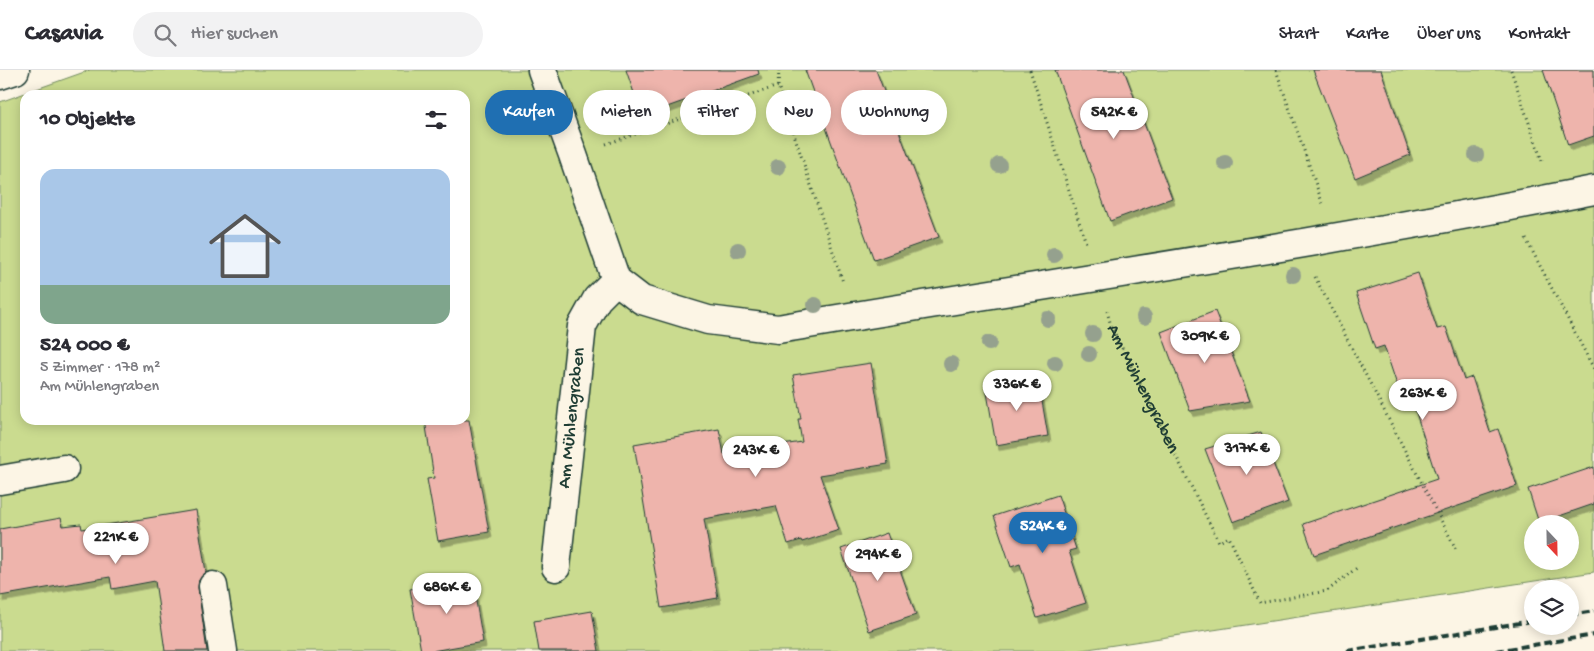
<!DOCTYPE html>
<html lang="de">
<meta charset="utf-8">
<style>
:root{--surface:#fff;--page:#f2f2f3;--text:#2b2b33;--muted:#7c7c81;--line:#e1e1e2;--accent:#1f6fb2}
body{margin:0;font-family:"Gochi Hand",sans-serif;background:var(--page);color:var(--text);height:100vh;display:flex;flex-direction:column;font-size:19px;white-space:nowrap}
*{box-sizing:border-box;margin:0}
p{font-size:16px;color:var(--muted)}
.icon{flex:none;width:28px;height:28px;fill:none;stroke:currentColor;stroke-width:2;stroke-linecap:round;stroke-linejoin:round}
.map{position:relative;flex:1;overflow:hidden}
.side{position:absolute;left:20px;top:20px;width:450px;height:335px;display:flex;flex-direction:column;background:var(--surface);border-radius:15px;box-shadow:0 2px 12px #0003}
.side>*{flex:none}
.hud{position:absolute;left:485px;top:20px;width:475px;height:45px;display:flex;gap:10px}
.needle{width:32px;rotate:158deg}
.tools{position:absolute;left:1524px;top:445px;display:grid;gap:10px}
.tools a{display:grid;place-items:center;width:55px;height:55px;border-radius:50%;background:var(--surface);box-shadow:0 2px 12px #0003;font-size:25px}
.price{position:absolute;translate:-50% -42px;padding:0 11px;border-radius:18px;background:#fff;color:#222;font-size:16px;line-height:32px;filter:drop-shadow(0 1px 2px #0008)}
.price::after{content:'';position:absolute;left:50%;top:30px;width:15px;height:11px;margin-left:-8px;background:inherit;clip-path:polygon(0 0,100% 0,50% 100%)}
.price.on{background:var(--accent);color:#fff}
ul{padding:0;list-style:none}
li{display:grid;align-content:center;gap:10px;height:265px;padding:0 20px}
li span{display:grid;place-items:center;height:155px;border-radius:15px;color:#555}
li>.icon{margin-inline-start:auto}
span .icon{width:90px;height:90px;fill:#fffc;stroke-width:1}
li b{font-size:21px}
h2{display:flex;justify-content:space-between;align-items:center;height:60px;padding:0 20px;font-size:21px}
.chip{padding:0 18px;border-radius:22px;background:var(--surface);box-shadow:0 2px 12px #0003;font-size:18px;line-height:45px}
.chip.on{background:var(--accent);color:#fff}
header{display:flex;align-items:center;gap:30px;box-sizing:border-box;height:70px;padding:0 25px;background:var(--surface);border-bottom:1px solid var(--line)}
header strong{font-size:24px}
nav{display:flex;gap:28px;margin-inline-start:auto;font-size:18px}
.search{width:350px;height:45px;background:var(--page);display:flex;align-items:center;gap:12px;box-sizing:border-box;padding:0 18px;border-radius:28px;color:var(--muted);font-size:19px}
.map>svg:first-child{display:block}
.green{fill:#cadb8f;stroke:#748c62;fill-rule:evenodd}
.building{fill:#eeb4ac;stroke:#1f3d34;filter:url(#shadow)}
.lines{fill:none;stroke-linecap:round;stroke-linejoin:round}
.minor-casing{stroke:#1f3d34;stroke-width:31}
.path{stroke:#1f3d34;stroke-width:3;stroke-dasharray:1 4;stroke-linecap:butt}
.minor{stroke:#fcf5e5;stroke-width:28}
.rail{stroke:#1f3d34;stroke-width:4;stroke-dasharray:8 4;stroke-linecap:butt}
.tree{fill:#95a18e}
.labels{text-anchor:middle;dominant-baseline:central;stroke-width:4;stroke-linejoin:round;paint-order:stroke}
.street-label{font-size:19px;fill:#1f3d34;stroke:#fcf5e5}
</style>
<header>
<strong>Casavia</strong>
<div class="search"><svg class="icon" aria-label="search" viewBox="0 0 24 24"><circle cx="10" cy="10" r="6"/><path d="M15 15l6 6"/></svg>Hier suchen</div>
<nav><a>Start</a><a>Karte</a><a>Über uns</a><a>Kontakt</a></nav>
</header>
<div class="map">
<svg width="1594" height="581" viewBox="0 0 1594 581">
<defs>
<filter id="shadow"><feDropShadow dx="3" dy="5.5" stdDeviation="0" flood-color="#0004"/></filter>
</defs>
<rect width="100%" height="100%" fill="#fcf5e5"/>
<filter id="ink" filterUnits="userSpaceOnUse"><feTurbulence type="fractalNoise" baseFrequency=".02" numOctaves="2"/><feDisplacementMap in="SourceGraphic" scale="10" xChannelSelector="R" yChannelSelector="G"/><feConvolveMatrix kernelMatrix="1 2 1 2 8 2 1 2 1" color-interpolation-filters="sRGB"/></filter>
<g filter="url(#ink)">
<path class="green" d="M 90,0 L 1594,0 L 1594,502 L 1075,581 L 0,581 L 0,32 ZM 25,25 L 465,25 L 465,350 L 25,350 ZM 1532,454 L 1570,454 L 1570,491 L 1532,491 Z"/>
<g class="building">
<polygon points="626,0 758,0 759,4 642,46"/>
<polygon points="805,0 876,0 939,167 874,190"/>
<polygon points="1055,0 1124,0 1172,128 1110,151"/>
<polygon points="1313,0 1381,0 1410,85 1355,108"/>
<polygon points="1543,0 1594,0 1594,66 1568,75"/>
<polygon points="1418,203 1437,259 1446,257 1464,310 1472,307 1490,362 1498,359 1517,416 1314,485 1303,454 1437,409 1411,327 1402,330 1384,276 1375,279 1356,223"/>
<polygon points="1215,241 1250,331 1190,341 1161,262"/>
<polygon points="871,293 888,394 820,405 839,460 802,472 801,470 788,474 776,436 704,449 718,528 661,538 634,374 719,359 724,384 802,372 798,349 801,349 793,305"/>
<polygon points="1038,308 1048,366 996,375 986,317"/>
<polygon points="425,350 469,350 489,462 438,471 427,409 434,408"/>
<polygon points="1261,362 1288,432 1233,452 1205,379"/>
<polygon points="1594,397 1594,434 1539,453 1528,419"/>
<polygon points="1058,425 1076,479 1069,481 1086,533 1037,548 1020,494 1011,497 994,446"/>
<polygon points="196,440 206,502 199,510 198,518 207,581 165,581 155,511 112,519 110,507 0,526 0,459 61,448 63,456 81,454 82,459"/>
<polygon points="887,463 916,545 869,561 841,479"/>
<polygon points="472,508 483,572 432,581 421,581 410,519"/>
<polygon points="592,541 599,581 539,581 534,551"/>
</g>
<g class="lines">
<g class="minor-casing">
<g id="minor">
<path d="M 542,0 L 573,85 L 616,210 L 642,230 L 708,250 L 778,259 C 1050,213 1323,174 1594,120"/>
<polyline points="0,5 15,0"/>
<polyline points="0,410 64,399"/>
<path id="s2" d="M 556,497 L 582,256 L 597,229 L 616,210"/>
<polyline points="213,516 223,581"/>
</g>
</g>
<g class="path">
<polyline points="1030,0 1086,173"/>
<polyline points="1276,0 1323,135"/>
<polyline points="1511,0 1543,94"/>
<polyline points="778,16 779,0"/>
<polyline points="606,74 778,16 843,212"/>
<polyline points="1526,169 1594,299"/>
<polyline points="1315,207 1456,479"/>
<path id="s1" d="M 1107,241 L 1111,256 L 1219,472 L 1229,467 L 1260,533 L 1327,521 L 1358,497"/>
</g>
<use href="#minor" class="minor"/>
<g class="rail">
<polyline points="1570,545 1594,541"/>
<polyline points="1347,581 1532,551"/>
<polyline points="1496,581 1594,565"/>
</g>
</g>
<g class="tree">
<circle cx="1476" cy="85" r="8"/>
<circle cx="1225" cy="93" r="8"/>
<circle cx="999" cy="95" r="8"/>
<circle cx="778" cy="97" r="8"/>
<circle cx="738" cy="180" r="8"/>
<circle cx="1054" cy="185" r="8"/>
<circle cx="1293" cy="205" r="8"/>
<circle cx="815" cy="235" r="8"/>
<circle cx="1144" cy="247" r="8"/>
<circle cx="1048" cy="249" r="8"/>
<circle cx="1093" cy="264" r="8"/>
<circle cx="989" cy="273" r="8"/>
<circle cx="1089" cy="284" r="8"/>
<circle cx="1055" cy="293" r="8"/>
<circle cx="951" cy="294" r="8"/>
</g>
</g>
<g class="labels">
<g class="street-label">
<text stroke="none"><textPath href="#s1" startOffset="86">Am Mühlengraben</textPath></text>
<text stroke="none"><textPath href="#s2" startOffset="150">Am Mühlengraben</textPath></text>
</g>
</g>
</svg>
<div class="tools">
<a><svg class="needle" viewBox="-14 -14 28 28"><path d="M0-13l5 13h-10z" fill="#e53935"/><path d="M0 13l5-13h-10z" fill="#7c7c81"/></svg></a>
<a><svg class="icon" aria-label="layers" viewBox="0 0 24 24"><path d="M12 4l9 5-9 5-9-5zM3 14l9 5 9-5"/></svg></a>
</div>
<b class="price" style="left:1114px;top:70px">542K €</b>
<b class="price" style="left:1205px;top:294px">309K €</b>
<b class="price" style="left:1017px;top:342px">336K €</b>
<b class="price" style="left:1423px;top:351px">263K €</b>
<b class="price" style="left:1247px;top:406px">317K €</b>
<b class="price" style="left:756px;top:408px">243K €</b>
<b class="price on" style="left:1043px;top:484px">524K €</b>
<b class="price" style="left:116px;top:495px">221K €</b>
<b class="price" style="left:878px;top:512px">294K €</b>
<b class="price" style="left:447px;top:545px">686K €</b>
<div class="hud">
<a class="chip on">Kaufen</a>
<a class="chip">Mieten</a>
<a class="chip">Filter</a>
<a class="chip">Neu</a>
<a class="chip">Wohnung</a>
</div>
<section class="side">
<h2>10 Objekte<svg class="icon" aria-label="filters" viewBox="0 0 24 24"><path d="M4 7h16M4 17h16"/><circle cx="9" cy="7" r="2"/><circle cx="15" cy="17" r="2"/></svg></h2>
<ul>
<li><span style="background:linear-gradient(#a9c7e8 75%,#7fa58c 0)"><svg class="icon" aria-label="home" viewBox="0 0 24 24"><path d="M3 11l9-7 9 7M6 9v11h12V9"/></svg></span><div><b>524 000 €</b><p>5 Zimmer · 178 m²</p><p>Am Mühlengraben</p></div></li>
</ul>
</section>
</div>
